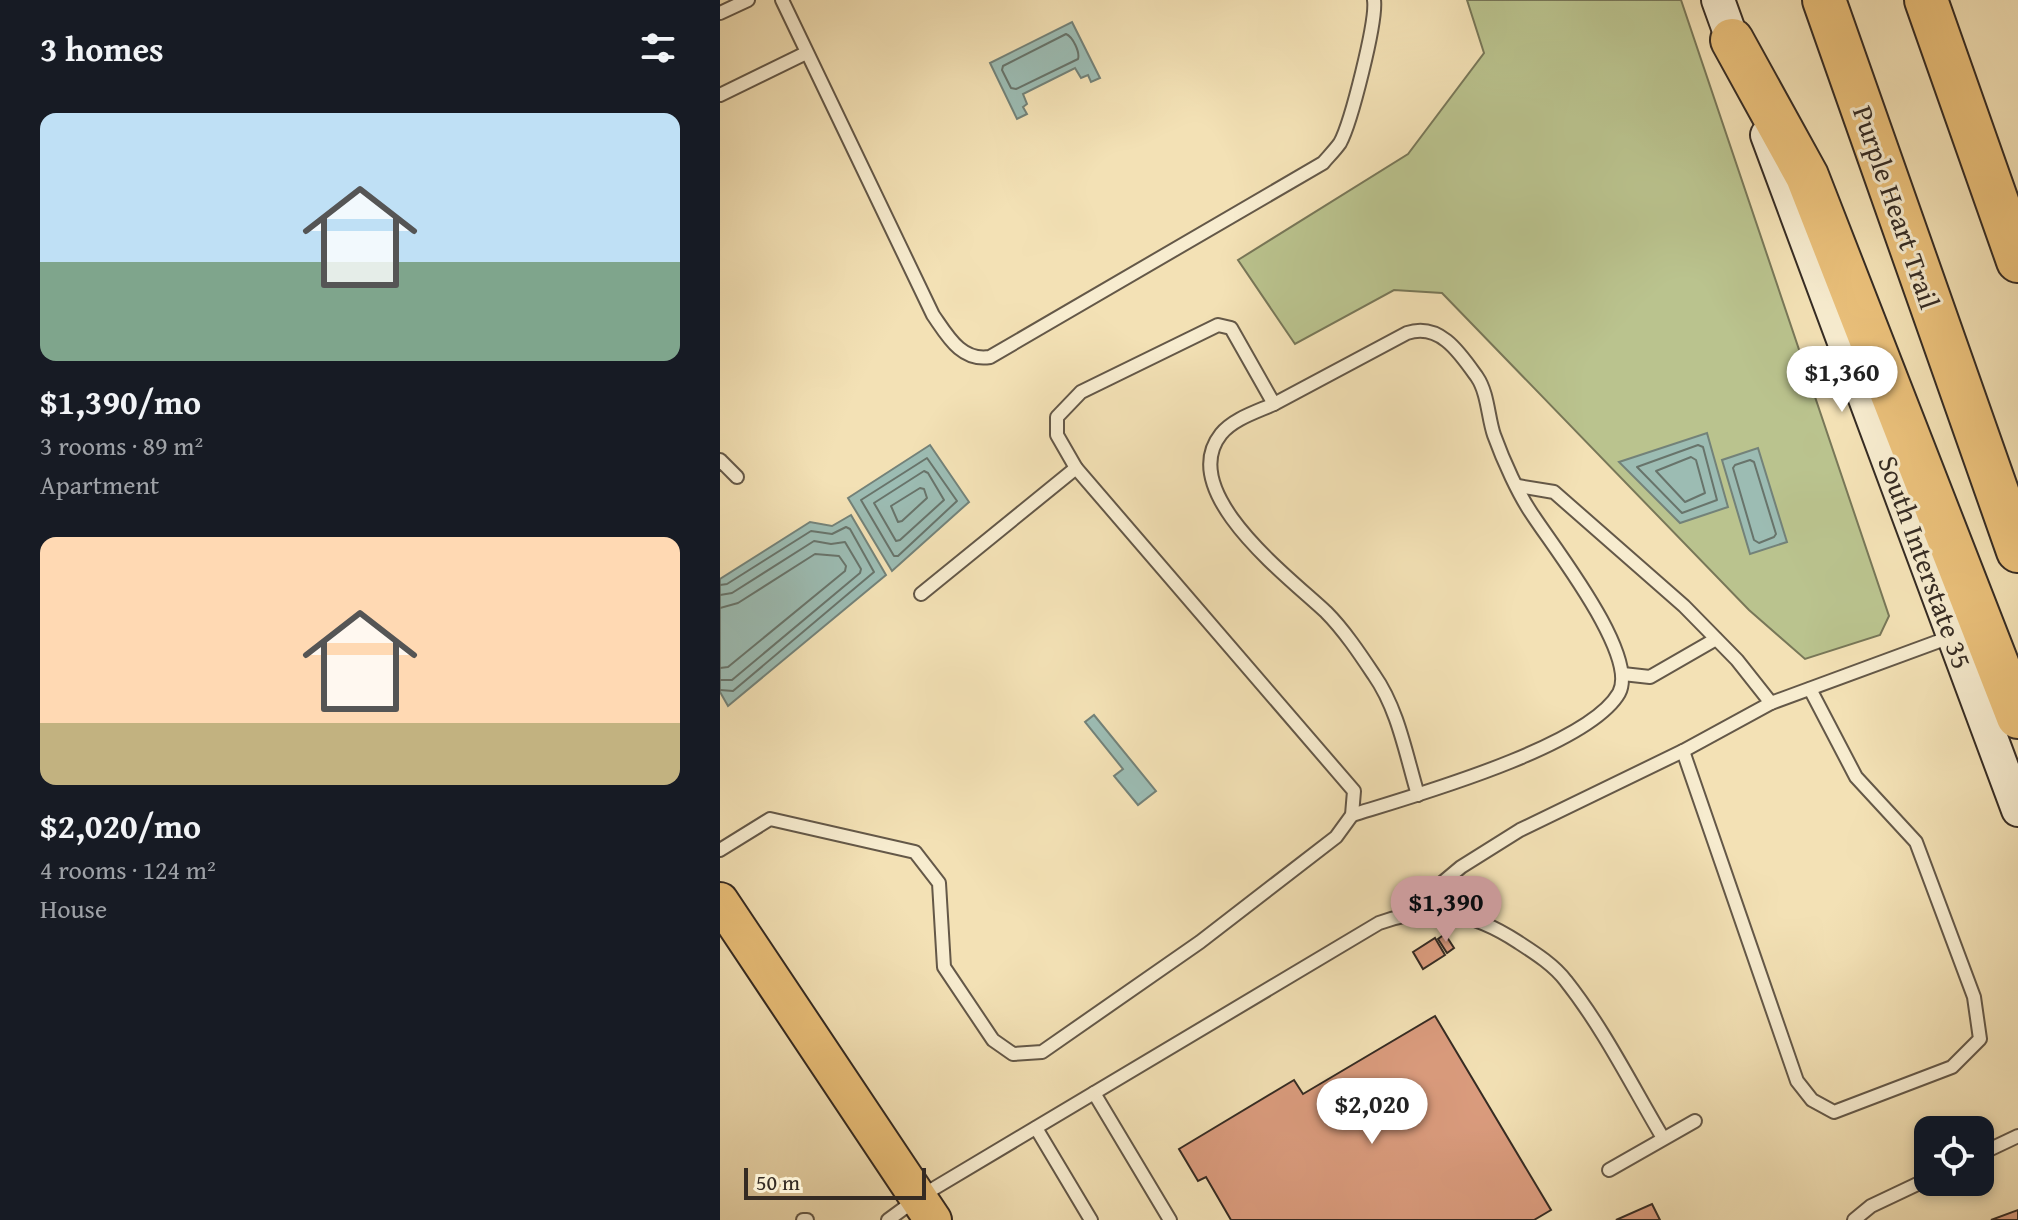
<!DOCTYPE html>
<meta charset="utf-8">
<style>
:root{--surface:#171b24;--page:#242831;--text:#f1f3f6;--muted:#9ea1a6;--accent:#c59692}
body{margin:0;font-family:"Gentium Book Plus",serif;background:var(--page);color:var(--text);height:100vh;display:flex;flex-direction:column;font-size:30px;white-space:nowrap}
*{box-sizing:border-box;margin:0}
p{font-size:26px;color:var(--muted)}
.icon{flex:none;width:44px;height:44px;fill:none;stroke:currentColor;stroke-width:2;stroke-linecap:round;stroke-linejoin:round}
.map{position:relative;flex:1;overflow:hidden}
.sheet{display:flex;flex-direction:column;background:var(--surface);width:720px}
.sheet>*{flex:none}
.controls{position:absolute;left:1194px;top:1116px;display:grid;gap:16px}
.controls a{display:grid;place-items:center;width:80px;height:80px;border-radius:16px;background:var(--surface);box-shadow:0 4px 12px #0003;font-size:40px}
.scale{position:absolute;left:24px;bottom:20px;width:182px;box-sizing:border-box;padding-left:8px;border:4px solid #352b23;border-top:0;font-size:22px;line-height:28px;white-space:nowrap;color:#352b23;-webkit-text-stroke:6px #f7eccf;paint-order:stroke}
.price{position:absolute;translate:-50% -68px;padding:0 18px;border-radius:28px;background:#fff;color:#222;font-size:26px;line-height:52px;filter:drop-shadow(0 2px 4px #0008)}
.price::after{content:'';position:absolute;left:50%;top:48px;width:24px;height:18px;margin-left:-12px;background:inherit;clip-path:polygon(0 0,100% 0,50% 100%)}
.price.current{background:var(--accent);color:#111}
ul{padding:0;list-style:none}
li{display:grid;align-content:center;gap:16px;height:424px;padding:0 40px}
li span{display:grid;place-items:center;height:248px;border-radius:16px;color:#555}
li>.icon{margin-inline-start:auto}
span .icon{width:144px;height:144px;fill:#fffc;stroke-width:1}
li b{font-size:34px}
h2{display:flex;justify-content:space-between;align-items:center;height:96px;padding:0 40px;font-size:34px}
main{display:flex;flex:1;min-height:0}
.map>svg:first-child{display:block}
.green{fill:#bac38e;stroke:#787758;stroke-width:2}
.water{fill:#9cbcb3;stroke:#738279;stroke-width:2}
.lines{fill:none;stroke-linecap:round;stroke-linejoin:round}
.shore{stroke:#68746b;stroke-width:2}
.building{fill:#db9c7e;stroke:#352b23;stroke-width:2}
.service-casing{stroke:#645848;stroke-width:16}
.secondary-casing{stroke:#352b23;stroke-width:36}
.primary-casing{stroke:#352b23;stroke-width:40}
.motorway-casing{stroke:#352b23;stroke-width:46}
.service{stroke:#f7eccf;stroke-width:12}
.secondary{stroke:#f7eccf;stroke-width:32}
.primary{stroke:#eac07a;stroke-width:36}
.motorway{stroke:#eac07a;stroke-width:42}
.labels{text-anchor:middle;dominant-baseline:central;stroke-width:6;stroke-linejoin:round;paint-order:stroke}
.street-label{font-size:28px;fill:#352b23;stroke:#f7eccf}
</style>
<main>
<section class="sheet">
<h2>3 homes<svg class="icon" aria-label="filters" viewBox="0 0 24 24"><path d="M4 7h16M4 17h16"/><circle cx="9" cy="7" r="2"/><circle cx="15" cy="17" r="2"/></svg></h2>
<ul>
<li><span style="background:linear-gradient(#bfe0f5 60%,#7fa58c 0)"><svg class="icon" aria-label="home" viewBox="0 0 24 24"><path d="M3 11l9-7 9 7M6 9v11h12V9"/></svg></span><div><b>$1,390/mo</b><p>3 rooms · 89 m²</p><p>Apartment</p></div></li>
<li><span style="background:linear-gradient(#ffd9b3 75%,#c2b280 0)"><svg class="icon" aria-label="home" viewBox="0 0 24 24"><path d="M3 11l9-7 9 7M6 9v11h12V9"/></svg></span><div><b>$2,020/mo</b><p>4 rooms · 124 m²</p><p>House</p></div></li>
</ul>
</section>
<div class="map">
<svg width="1298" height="1220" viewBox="0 0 1298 1220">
<rect width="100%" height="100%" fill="#f3e1b5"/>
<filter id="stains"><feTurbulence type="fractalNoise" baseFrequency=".0025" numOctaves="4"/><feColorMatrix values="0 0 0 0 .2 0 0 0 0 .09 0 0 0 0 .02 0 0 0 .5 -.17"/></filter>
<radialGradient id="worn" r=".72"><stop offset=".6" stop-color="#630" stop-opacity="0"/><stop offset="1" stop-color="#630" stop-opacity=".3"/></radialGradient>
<polygon class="green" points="747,0 961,0 1169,616 1160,635 1085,659 1029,610 722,293 674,290 575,344 518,260 688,154 764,53"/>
<g class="water">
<polygon points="352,22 380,78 371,82 368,75 361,78 355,68 303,94 307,104 303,107 307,114 297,119 270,63"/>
<polygon points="987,433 1008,507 960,523 899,462"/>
<polygon points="210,445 249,502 172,571 128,498"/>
<polygon points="1038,448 1067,542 1030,554 1002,460"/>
<polygon points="131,515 166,575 8,706 0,692 0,579 90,522 112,526"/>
<polygon points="374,715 436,791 418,805 394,776 403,769 365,722"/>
</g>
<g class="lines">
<g class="shore">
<path d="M 346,34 C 353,37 360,52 358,59 L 296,89 L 291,88 L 282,70 L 283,66 Z"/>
<polygon points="978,445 983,447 997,500 962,513 917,467"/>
<polygon points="971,457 976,460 985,493 965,502 936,471"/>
<polygon points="207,458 237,501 178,556 174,556 141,500"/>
<polygon points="1030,460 1034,462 1056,534 1054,537 1039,543 1034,540 1013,468 1015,465"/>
<polygon points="204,471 208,473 224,500 180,540 176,541 154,503"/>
<polygon points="200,488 204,489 207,498 182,521 178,522 171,506"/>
<polyline points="0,585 7,584 91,531 112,534 126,527 130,529 154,572 13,691 0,690"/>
<polyline points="0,595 12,593 94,541 111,544 125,542 141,569 140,573 12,680 0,680"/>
<polyline points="0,608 18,603 95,554 119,556 126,566 125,571 8,667 0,668"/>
</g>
</g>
<g class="building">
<polygon points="725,934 734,948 727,953 718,939"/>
<polygon points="715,938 725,955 703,969 693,952"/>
<polygon points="715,1016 831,1210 814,1220 511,1220 486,1177 478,1181 459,1149 574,1080 583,1094"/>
<polygon points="932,1204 940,1220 896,1220"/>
<polygon points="1298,1210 1298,1220 1271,1220"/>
</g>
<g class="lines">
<g class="service-casing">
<g id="service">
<path d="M 62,0 L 213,315 C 227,335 241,362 270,357 L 603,163 C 609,156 615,150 620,143 C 631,123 657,21 654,0"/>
<polyline points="0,13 28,0"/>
<polyline points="0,95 86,53"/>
<path d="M 554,404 C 536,412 513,419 501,434 C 455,492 569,577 606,612 C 624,630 640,654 654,675 C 678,709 686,755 698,795"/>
<polyline points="0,460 17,477"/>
<path d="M 356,468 L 337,435 L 337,417 L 361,392 L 498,325 L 511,328 L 554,404 L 687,333 C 720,322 740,353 757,377 C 768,393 768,418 774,435 C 783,460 799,496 814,517 C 835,549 919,656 899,693 C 868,747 693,796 632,815"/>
<polyline points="798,486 834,492 964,606 1017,660 1051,703"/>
<polyline points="903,674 930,677 996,639"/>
<polyline points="963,751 1077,1081 1092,1100 1114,1112 1232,1067 1260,1039 1254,997 1196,842 1136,777 1090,689"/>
<polyline points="0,850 50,819 195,852 219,883 224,967 273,1040 293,1054 322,1052 480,942 616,837 632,815 634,791 356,468 201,594"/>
<polyline points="686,913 741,867 800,830 963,751 1051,703 1233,636"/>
<polyline points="374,1093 450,1220"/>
<polyline points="316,1128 371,1220"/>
<polyline points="1260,1154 1298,1136"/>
<polyline points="889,1170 975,1121"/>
<polyline points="83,1220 87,1220"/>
<path d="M 168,1220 L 198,1198 L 659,923 C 712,904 752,912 798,942 C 815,953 834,965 846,981 C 884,1029 912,1086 943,1138"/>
<polyline points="1134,1220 1151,1206 1208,1179"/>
</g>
</g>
<g class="secondary-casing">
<g id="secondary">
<polyline points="998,0 1020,61"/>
<polyline points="1047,135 1298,810"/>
</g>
</g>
<g class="primary-casing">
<polyline id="primary" points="0,901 213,1220"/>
</g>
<g class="motorway-casing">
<g id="motorway">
<polyline points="1104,0 1298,551"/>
<polyline points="1206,0 1298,261"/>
<polyline points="1012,40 1087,176 1298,717"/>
</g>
</g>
<use href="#service" class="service"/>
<use href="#secondary" class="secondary"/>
<use href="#primary" class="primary"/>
<use href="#motorway" class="motorway"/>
</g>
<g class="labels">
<g class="street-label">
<text transform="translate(1177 207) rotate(71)">Purple Heart Trail</text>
<text transform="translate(1206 562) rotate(70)">South Interstate 35</text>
</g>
</g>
<rect width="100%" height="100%" filter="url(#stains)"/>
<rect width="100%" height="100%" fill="url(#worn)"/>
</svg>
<div class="controls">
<a><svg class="icon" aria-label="locate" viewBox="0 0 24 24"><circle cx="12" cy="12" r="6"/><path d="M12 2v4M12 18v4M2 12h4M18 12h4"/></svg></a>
</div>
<div class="scale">50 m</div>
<b class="price" style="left:1122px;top:414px">$1,360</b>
<b class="price current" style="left:726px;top:944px">$1,390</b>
<b class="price" style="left:652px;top:1146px">$2,020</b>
</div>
</main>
